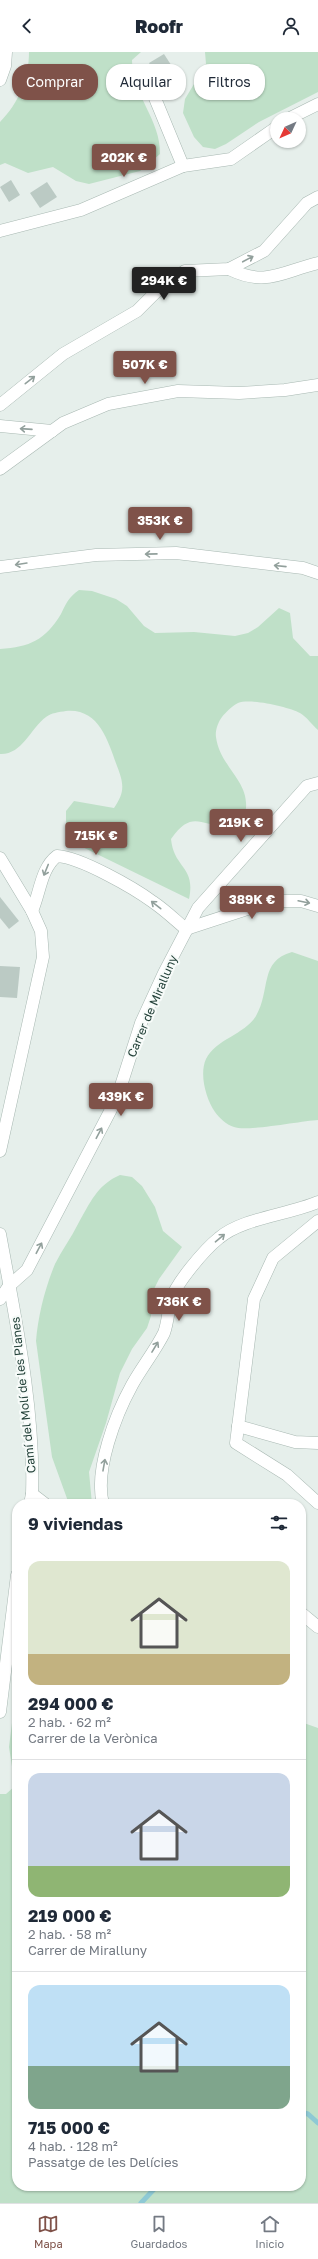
<!DOCTYPE html>
<html lang="es">
<meta charset="utf-8">
<style>
:root{--surface:#fff;--page:#f2f2f3;--text:#1f2937;--muted:#747a83;--line:#e0e1e3;--accent:#7f5249}
body{margin:0;font-family:"Golos Text",sans-serif;background:var(--page);color:var(--text);height:100vh;display:flex;flex-direction:column;font-size:15px;white-space:nowrap}
*{box-sizing:border-box;margin:0}
p{font-size:13px;color:var(--muted)}
.icon{flex:none;width:22px;height:22px;fill:none;stroke:currentColor;stroke-width:2;stroke-linecap:round;stroke-linejoin:round}
.map{position:relative;flex:1;overflow:hidden}
.drawer{position:absolute;left:12px;top:1447px;width:294px;height:692px;display:flex;flex-direction:column;background:var(--surface);border-radius:16px;box-shadow:0 1px 3px #0004}
.drawer>*{flex:none}
.banner{position:absolute;left:12px;top:12px;width:294px;height:36px;display:flex;gap:8px}
.needle{width:26px;rotate:226deg}
.tools{position:absolute;left:270px;top:60px;display:grid;gap:8px}
.tools a{display:grid;place-items:center;width:36px;height:36px;border-radius:50%;background:var(--surface);box-shadow:0 1px 3px #0004;font-size:20px}
.price{position:absolute;translate:-50% -34px;padding:0 9px;border-radius:4px;background:var(--accent);color:#fff;font-size:13px;line-height:26px;filter:drop-shadow(0 1px 2px #0008)}
.price::after{content:'';position:absolute;left:50%;top:24px;width:12px;height:9px;margin-left:-6px;background:inherit;clip-path:polygon(0 0,100% 0,50% 100%)}
.price.active{background:#222;color:#fff}
ul{padding:0;list-style:none}
li{display:grid;align-content:center;gap:8px;height:212px;padding:0 16px}
li+li{border-top:1px solid var(--line)}
li span{display:grid;place-items:center;height:124px;border-radius:12px;color:#555}
li>.icon{margin-inline-start:auto}
span .icon{width:72px;height:72px;fill:#fffc;stroke-width:1}
li b{font-size:17px}
h2{display:flex;justify-content:space-between;align-items:center;height:48px;padding:0 16px;font-size:17px}
.chip{padding:0 14px;border-radius:16px;background:var(--surface);box-shadow:0 1px 3px #0004;font-size:14px;line-height:36px}
.chip.active{background:var(--accent);color:#fff}
header{display:flex;justify-content:space-between;align-items:center;height:52px;padding:0 16px;background:var(--surface);font-size:18px;font-weight:800}
.tabs{display:flex;justify-content:space-around;align-items:center;height:56px;border-top:1px solid var(--line);background:var(--surface);font-size:11px;color:var(--muted)}
.tabs a{display:grid;justify-items:center;gap:2px}
.tabs .active{color:var(--accent)}
.map>svg:first-child{display:block}
.green{fill:#bfe0c8}
.lines{fill:none;stroke-linecap:round;stroke-linejoin:round}
.stream{stroke:#8ec9d4;stroke-width:5}
.building{fill:#bbcac4}
.minor-casing{stroke:#a8b8b2;stroke-width:13}
.tertiary-casing{stroke:#a8b8b2;stroke-width:13}
.minor{stroke:#fff;stroke-width:12}
.tertiary{stroke:#fff;stroke-width:12}
.oneway{stroke:#92a09c}
.labels{text-anchor:middle;dominant-baseline:central;stroke-width:4;stroke-linejoin:round;paint-order:stroke}
.street-label{font-size:12px;fill:#24423a;stroke:#f7fbf9}
</style>
<header><svg class="icon" aria-label="back" viewBox="0 0 24 24"><path d="M15 5l-7 7 7 7"/></svg>Roofr<svg class="icon" aria-label="person" viewBox="0 0 24 24"><circle cx="12" cy="8" r="4"/><path d="M4 21q1-7 8-7t8 7"/></svg></header>
<div class="map">
<svg width="318" height="2151" viewBox="0 0 318 2151">
<rect width="100%" height="100%" fill="#e6efeb"/>
<g class="green">
<path d="M 29,0 L 141,0 L 132,8 C 132,43 161,68 160,102 L 140,119 L 89,132 L 76,129 L 53,115 L 28,121 L 5,111 L 0,113 L 0,70 C 19,51 29,26 29,0 Z"/>
<polygon points="205,0 318,0 318,40 259,70 226,92 215,97 203,95 194,85 183,61 185,47 206,12"/>
<path d="M 79,538 L 92,539 L 116,547 L 127,554 L 144,574 L 155,581 L 194,580 L 235,584 L 248,581 L 258,575 L 279,556 L 290,561 L 293,586 L 310,604 L 318,604 L 318,678 C 312,673 307,665 300,661 C 289,655 250,646 238,651 C 232,654 226,660 222,665 C 218,670 215,679 216,685 C 220,718 257,732 243,768 C 239,769 235,772 231,773 C 203,778 194,754 171,787 C 174,817 196,814 189,847 L 66,787 L 66,759 L 74,749 L 114,756 C 125,740 124,732 117,714 C 108,689 99,656 66,659 C 59,660 51,661 46,665 C 30,677 22,703 0,702 L 0,597 C 30,595 45,588 61,562 C 67,550 68,546 79,538 Z"/>
<path d="M 292,900 L 318,909 L 318,1068 C 301,1069 246,1080 234,1075 C 227,1073 219,1066 215,1060 C 206,1047 199,1022 206,1007 C 216,987 244,983 256,964 C 271,938 259,909 292,900 Z"/>
<path d="M 120,1123 L 132,1125 L 142,1134 L 155,1155 L 163,1179 L 182,1195 L 159,1227 L 153,1239 L 151,1264 L 147,1276 L 132,1297 L 120,1321 L 106,1371 L 89,1420 L 92,1452 L 69,1452 L 52,1405 L 36,1289 C 38,1264 45,1236 55,1212 C 62,1198 71,1186 78,1172 C 90,1151 97,1133 120,1123 Z"/>
<polygon points="17,1631 17,2134 301,2134 301,1670 318,1676 318,2151 0,2151 0,1742 6,1742 15,1734 9,1695"/>
</g>
<g class="lines">
<g class="stream">
<polyline points="301,2060 308,2062 318,2071"/>
<polyline points="141,2151 157,2134"/>
</g>
</g>
<g class="building">
<polygon points="164,2 175,19 160,28 149,11"/>
<polygon points="11,128 20,143 9,150 0,135"/>
<polygon points="47,130 57,145 40,156 30,141"/>
<polygon points="0,845 19,869 9,877 0,866"/>
<polygon points="0,914 20,915 17,946 0,945"/>
</g>
<g class="lines">
<g class="minor-casing">
<g id="minor">
<polyline points="0,28 5,14 6,0"/>
<polyline points="288,67 318,52"/>
<polyline points="183,114 231,107 277,75"/>
<polyline points="0,179 81,158 183,114 145,22"/>
<path d="M 229,217 C 266,235 281,220 318,211"/>
<polyline points="0,353 63,302 137,259 160,236 185,219 229,217 264,199 307,151 318,145"/>
<polyline points="0,374 52,379"/>
<polyline points="0,417 63,371 108,352 178,339 239,341 285,338 318,333"/>
<polyline points="0,515 96,503 176,501 303,516 318,521"/>
<path d="M 32,859 C 40,841 41,816 57,804 C 80,805 134,836 153,850 C 165,858 175,868 186,877"/>
<polyline points="186,877 272,849 301,849 318,854"/>
<polyline points="0,1247 9,1234 27,1218 117,1046 141,971 164,921 198,856 307,734 318,731"/>
<polyline points="238,1374 295,1390 318,1391"/>
<polyline points="30,1452 32,1442 45,1452"/>
<path d="M 103,1452 C 94,1418 116,1362 132,1333 C 142,1315 155,1299 164,1281 C 168,1270 168,1259 171,1248 C 176,1231 205,1197 219,1186 C 242,1166 288,1163 318,1150"/>
<polyline points="0,1660 17,1523"/>
</g>
</g>
<g class="tertiary-casing">
<g id="tertiary">
<polyline points="0,806 32,859 41,879 43,905 0,1099"/>
<polyline points="318,1169 273,1206 254,1247 236,1391 287,1423 318,1451"/>
<path d="M 0,1182 C 15,1265 35,1357 32,1442"/>
<polyline points="301,1561 318,1575"/>
</g>
</g>
<use href="#minor" class="minor"/>
<use href="#tertiary" class="tertiary"/>
</g>
<defs><path id="oneway-shaft" d="M-6 0H5M1.5-3L5.5 0L1.5 3" fill="none" stroke-width="1.6" stroke-linecap="round" stroke-linejoin="round"/></defs>
<g class="oneway">
<use href="#oneway-shaft" transform="translate(248 207) rotate(-28)"/>
<use href="#oneway-shaft" transform="translate(30 328) rotate(-38)"/>
<use href="#oneway-shaft" transform="translate(26 377) rotate(-176)"/>
<use href="#oneway-shaft" transform="translate(151 502) rotate(179)"/>
<use href="#oneway-shaft" transform="translate(21 512) rotate(171)"/>
<use href="#oneway-shaft" transform="translate(280 514) rotate(-174)"/>
<use href="#oneway-shaft" transform="translate(46 818) rotate(112)"/>
<use href="#oneway-shaft" transform="translate(304 850) rotate(12)"/>
<use href="#oneway-shaft" transform="translate(156 853) rotate(-142)"/>
<use href="#oneway-shaft" transform="translate(99 1081) rotate(-62)"/>
<use href="#oneway-shaft" transform="translate(220 1186) rotate(-40)"/>
<use href="#oneway-shaft" transform="translate(39 1196) rotate(-62)"/>
<use href="#oneway-shaft" transform="translate(155 1295) rotate(-59)"/>
<use href="#oneway-shaft" transform="translate(104 1413) rotate(-80)"/>
</g>
<g class="labels">
<g class="street-label">
<text transform="translate(152 954) rotate(-67)">Carrer de Miralluny</text>
<text transform="translate(23 1343) rotate(-96)">Camí del Molí de les Planes</text>
</g>
</g>
</svg>
<div class="tools">
<a><svg class="needle" viewBox="-14 -14 28 28"><path d="M0-13l5 13h-10z" fill="#e53935"/><path d="M0 13l5-13h-10z" fill="#747a83"/></svg></a>
</div>
<b class="price" style="left:124px;top:126px">202K €</b>
<b class="price active" style="left:164px;top:249px">294K €</b>
<b class="price" style="left:145px;top:333px">507K €</b>
<b class="price" style="left:160px;top:489px">353K €</b>
<b class="price" style="left:241px;top:791px">219K €</b>
<b class="price" style="left:96px;top:804px">715K €</b>
<b class="price" style="left:252px;top:868px">389K €</b>
<b class="price" style="left:121px;top:1065px">439K €</b>
<b class="price" style="left:179px;top:1270px">736K €</b>
<div class="banner">
<a class="chip active">Comprar</a>
<a class="chip">Alquilar</a>
<a class="chip">Filtros</a>
</div>
<section class="drawer">
<h2>9 viviendas<svg class="icon" aria-label="filters" viewBox="0 0 24 24"><path d="M4 7h16M4 17h16"/><circle cx="9" cy="7" r="2"/><circle cx="15" cy="17" r="2"/></svg></h2>
<ul>
<li><span style="background:linear-gradient(#dfe7d0 75%,#c2b280 0)"><svg class="icon" aria-label="home" viewBox="0 0 24 24"><path d="M3 11l9-7 9 7M6 9v11h12V9"/></svg></span><div><b>294 000 €</b><p>2 hab. · 62 m²</p><p>Carrer de la Verònica</p></div></li>
<li><span style="background:linear-gradient(#c9d6e8 75%,#8fb573 0)"><svg class="icon" aria-label="home" viewBox="0 0 24 24"><path d="M3 11l9-7 9 7M6 9v11h12V9"/></svg></span><div><b>219 000 €</b><p>2 hab. · 58 m²</p><p>Carrer de Miralluny</p></div></li>
<li><span style="background:linear-gradient(#bfe0f5 65%,#7fa58c 0)"><svg class="icon" aria-label="home" viewBox="0 0 24 24"><path d="M3 11l9-7 9 7M6 9v11h12V9"/></svg></span><div><b>715 000 €</b><p>4 hab. · 128 m²</p><p>Passatge de les Delícies</p></div></li>
</ul>
</section>
</div>
<nav class="tabs">
<a class="active"><svg class="icon" aria-label="map" viewBox="0 0 24 24"><path d="M3 6l6-2 6 2 6-2v14l-6 2-6-2-6 2zM9 4v14M15 6v14"/></svg>Mapa</a>
<a><svg class="icon" aria-label="saved" viewBox="0 0 24 24"><path d="M7 4h10v16l-5-4-5 4z"/></svg>Guardados</a>
<a><svg class="icon" aria-label="home" viewBox="0 0 24 24"><path d="M3 11l9-7 9 7M6 9v11h12V9"/></svg>Inicio</a>
</nav>
